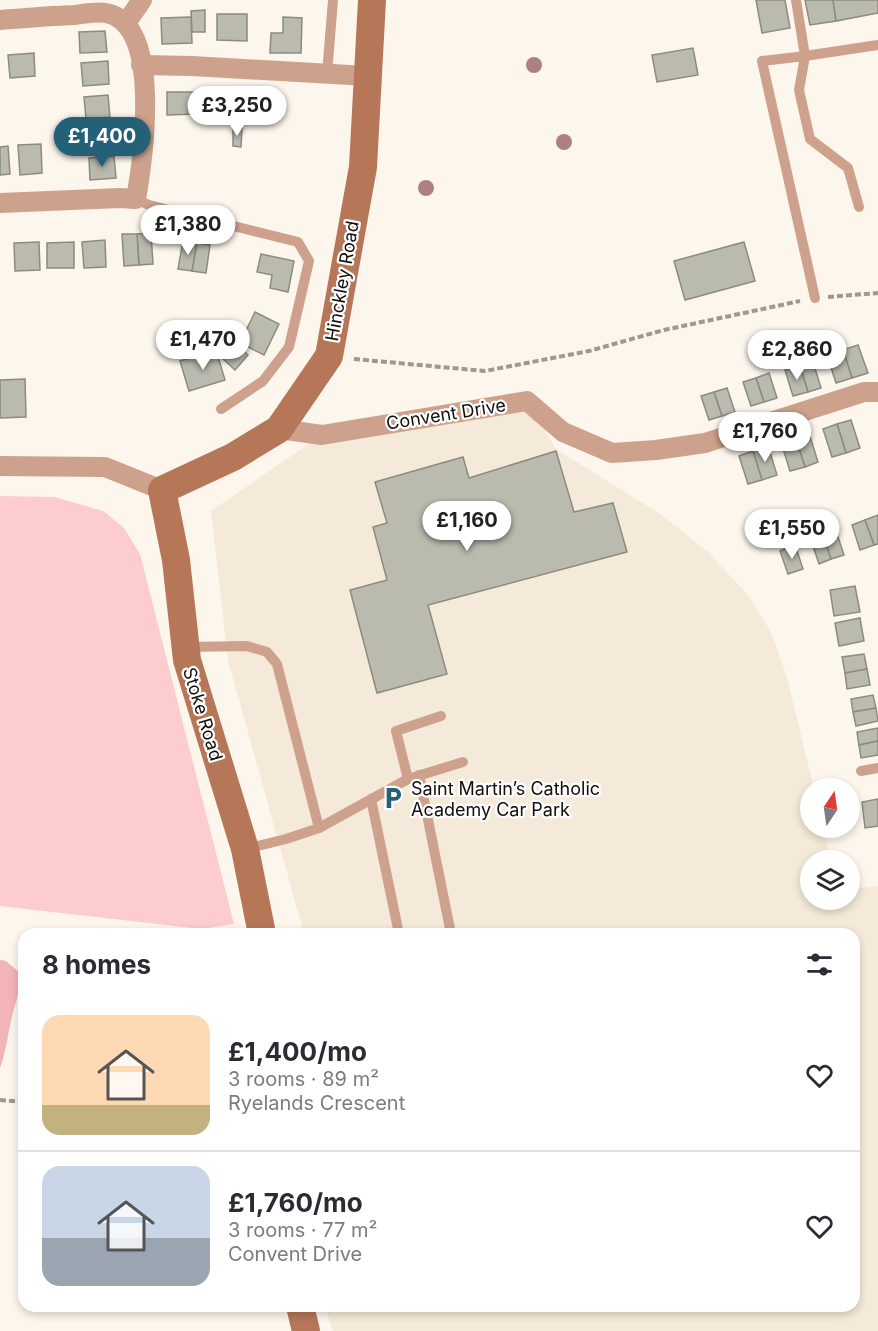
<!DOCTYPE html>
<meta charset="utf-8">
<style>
:root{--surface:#fff;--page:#f7f7f7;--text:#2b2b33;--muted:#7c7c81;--line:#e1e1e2;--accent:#246178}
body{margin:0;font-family:Inter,sans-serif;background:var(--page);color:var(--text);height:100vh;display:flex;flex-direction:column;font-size:22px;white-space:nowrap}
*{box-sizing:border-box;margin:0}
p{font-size:20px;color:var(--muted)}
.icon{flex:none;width:33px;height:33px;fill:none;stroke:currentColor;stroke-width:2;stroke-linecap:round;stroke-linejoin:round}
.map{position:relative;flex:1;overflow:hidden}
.side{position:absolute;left:18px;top:928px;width:842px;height:384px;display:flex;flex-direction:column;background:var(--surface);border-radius:18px;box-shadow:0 3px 9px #0003}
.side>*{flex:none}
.needle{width:39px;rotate:13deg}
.tools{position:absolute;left:800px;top:778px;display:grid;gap:12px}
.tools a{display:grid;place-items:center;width:60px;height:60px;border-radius:50%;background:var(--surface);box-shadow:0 3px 9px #0003;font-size:30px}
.price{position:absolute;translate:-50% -51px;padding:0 14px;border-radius:21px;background:#fff;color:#222;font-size:20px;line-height:39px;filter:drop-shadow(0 2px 3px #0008)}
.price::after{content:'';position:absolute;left:50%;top:36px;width:18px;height:14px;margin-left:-9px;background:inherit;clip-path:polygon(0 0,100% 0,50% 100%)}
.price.selected{background:var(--accent);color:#fff}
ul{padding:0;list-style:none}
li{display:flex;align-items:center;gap:18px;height:150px;padding:0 24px}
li+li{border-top:2px solid var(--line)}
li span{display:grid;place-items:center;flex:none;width:168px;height:120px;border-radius:18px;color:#555}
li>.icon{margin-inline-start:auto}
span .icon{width:72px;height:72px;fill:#fffc;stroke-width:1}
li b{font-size:26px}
h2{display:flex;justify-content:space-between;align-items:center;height:72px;padding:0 24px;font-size:26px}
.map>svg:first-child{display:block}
.built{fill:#f5ead9}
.green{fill:#fcccce}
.forest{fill:#f3b4b8}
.building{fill:#babaaf;stroke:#8b8b80;stroke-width:1.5}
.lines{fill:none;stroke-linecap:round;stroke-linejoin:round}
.path{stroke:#9d9890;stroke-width:4;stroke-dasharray:6 3;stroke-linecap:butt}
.lane{stroke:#cea18d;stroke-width:10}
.street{stroke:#cea18d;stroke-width:20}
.secondary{stroke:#b67759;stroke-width:28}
.tree{fill:#ad8183}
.labels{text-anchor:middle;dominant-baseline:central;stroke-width:4.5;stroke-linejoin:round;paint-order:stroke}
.street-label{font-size:18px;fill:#100d0a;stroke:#fff}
.poi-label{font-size:18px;fill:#100d0a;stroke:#fff;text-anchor:start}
</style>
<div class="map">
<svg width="878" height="1331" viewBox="0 0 878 1331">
<rect width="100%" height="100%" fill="#fdf6ec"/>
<polygon class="built" points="527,401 556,449 660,514 707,551 748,595 771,632 787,677 814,789 810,789 810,828 823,828 831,861 810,861 810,900 849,900 849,890 878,886 878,1331 333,1331 325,1307 854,1306 854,934 304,934 228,660 211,511 322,435"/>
<polygon class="green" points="0,496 55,497 103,511 124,528 140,554 234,924 201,929 0,906"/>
<path class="forest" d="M 0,960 L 6,961 L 20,973 C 21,988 16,1001 12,1016 C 8,1034 6,1051 0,1068 Z"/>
<g class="building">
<polygon points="756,0 785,0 790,28 762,33"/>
<polygon points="805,0 833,0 836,21 810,25"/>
<polygon points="833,0 878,0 878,13 836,21"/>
<polygon points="205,10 205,32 192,32 191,11"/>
<polygon points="217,14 247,14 247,41 217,40"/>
<polygon points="191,17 192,43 162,44 161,18"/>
<polygon points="283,17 302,18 301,53 270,53 271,33 283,33"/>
<polygon points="105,31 107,52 80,53 79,32"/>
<polygon points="693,48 698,75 657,82 652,55"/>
<polygon points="34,53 35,76 10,78 8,55"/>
<polygon points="108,61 109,84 83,86 81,63"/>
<polygon points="167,92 196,92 196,114 167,115"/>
<polygon points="108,95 110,117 86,119 84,97"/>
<polygon points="208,101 233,102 232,124 207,123"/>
<polygon points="233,127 242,128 241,147 233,146"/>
<polygon points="110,128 111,153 88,154 87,129"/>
<polygon points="41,144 42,173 20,175 18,145"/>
<polygon points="8,146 10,174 0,175 0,147"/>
<polygon points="114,156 116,178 90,180 89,158"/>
<polygon points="151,233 153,264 139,265 137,234"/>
<polygon points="122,234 137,234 139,265 124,266"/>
<polygon points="105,240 106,267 84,268 82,242"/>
<polygon points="183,241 197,243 192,271 178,269"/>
<polygon points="39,242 40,270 15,271 14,243"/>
<polygon points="74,242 74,268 47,268 47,243"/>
<polygon points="744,242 755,281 685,300 674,261"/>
<polygon points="197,243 210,245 206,273 192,271"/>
<polygon points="261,254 294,261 288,292 270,288 272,275 257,272"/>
<polygon points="255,312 279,324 264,355 240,343"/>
<polygon points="234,342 248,355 235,370 221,357"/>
<polygon points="858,345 868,373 852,378 843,350"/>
<polygon points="216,350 225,380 189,391 180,361"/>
<polygon points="843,350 852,378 836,383 827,355"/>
<polygon points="813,362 821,388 808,392 800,366"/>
<polygon points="800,366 808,392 793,396 785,370"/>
<polygon points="769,373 777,398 764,402 756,378"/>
<polygon points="756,378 764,402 751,406 743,382"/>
<polygon points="25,379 26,417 0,418 0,380"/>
<polygon points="727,388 735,412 722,416 714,392"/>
<polygon points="714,392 722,416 709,420 701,396"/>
<polygon points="851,420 860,448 846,453 837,424"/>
<polygon points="837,424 846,453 832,457 823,429"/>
<polygon points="809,433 818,462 805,467 795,437"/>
<polygon points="795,437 805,467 790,471 781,442"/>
<polygon points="768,446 777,475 762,480 753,451"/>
<polygon points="556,451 574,512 613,503 627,552 428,605 447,674 377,693 350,590 387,580 373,527 387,523 375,482 463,457 469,478"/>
<polygon points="753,451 762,480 748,484 739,456"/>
<polygon points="878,515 878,544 874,545 865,520"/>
<polygon points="865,520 874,545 860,550 852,525"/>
<polygon points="836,531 844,555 831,559 823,536"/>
<polygon points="823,536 831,559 819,564 811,540"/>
<polygon points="795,545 803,569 788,574 780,551"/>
<polygon points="855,586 860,612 834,616 830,590"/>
<polygon points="860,618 864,641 839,646 835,623"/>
<polygon points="864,654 867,669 845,673 842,657"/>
<polygon points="867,669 870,685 847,689 845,673"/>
<polygon points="873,695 876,708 853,712 851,699"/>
<polygon points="876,708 878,721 856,726 853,712"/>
<polygon points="878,728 878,741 859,745 857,732"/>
<polygon points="878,741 878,755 861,758 859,745"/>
<polygon points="878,799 878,826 865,828 862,802"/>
</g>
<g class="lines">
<g class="path">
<polyline points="828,297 878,293"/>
<polyline points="354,359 485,371 589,351 664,330 800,301"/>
<polyline points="0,1100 24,1102"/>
</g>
<g class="lane">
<polyline points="796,0 805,56 878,45"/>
<polyline points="327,74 333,0"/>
<polyline points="136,199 149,205 298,242 309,261 289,347 263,381 221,409"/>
<polyline points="815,298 762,61 805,56 799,90 810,139 848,168 859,207"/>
<polyline points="186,647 247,646 267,652 277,664 319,828"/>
<polyline points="861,771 878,768"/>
<polyline points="419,775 451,934"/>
<polyline points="408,779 396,731 441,716"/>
<polyline points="371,799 399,934"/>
<polyline points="245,849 286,839 319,828 408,779 463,762"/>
</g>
<g class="street">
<path d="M 0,20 C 25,18 49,16 74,15 C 84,14 96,11 106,13 C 163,24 143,159 136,199 L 120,198 L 0,203"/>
<polyline points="126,23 142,0"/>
<polyline points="141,65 192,66 367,76"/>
<polyline points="279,429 322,435 527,401 563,432 612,453 656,450 705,443 864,392 878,392"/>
<polyline points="0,466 105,467 162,490"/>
</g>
<g class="secondary">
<polyline points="262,934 245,849 187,660 176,560 162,490 233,457 279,429 329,356 363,167 372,0"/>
<polyline points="300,1306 306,1331"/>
</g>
</g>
<g class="tree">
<circle cx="534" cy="65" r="8"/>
<circle cx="564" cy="142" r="8"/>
<circle cx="426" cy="188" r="8"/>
</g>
<defs>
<g id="parking-bare" transform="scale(1.8)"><path d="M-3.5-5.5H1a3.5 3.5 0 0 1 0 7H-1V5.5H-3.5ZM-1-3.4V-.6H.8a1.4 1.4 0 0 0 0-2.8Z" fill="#246178" stroke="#fff" stroke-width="2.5" paint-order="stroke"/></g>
</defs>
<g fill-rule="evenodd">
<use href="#parking-bare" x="393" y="798"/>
</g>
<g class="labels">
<g class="street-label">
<text transform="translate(342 281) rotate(-80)">Hinckley Road</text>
<text transform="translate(446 414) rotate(-9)">Convent Drive</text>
<text transform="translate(203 714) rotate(73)">Stoke Road</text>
</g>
<g class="poi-label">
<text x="411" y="788">Saint Martin’s Catholic<tspan x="411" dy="21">Academy Car Park</tspan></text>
</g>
</g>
</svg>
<div class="tools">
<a><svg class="needle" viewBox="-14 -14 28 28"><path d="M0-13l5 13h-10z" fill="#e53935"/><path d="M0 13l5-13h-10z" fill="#7c7c81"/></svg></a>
<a><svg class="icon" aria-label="layers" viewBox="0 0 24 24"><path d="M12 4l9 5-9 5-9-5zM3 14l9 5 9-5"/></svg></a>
</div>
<b class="price" style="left:237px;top:137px">£3,250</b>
<b class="price selected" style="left:102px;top:168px">£1,400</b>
<b class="price" style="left:188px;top:256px">£1,380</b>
<b class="price" style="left:203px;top:371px">£1,470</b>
<b class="price" style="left:797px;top:381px">£2,860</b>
<b class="price" style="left:765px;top:463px">£1,760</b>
<b class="price" style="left:467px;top:552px">£1,160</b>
<b class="price" style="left:792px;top:560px">£1,550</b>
<section class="side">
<h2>8 homes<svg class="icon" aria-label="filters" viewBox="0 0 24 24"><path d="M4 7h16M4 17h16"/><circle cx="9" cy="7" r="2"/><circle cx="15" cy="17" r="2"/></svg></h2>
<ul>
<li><span style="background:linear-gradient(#ffd9b3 75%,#c2b280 0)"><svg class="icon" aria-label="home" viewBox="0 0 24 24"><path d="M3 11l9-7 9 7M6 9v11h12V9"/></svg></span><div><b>£1,400/mo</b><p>3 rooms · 89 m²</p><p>Ryelands Crescent</p></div><svg class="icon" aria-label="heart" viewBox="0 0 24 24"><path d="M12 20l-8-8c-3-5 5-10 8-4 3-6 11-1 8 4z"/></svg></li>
<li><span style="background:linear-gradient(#c9d6e8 60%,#9aa5b1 0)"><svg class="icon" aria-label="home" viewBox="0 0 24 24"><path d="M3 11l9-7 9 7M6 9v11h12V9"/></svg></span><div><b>£1,760/mo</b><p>3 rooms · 77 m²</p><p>Convent Drive</p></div><svg class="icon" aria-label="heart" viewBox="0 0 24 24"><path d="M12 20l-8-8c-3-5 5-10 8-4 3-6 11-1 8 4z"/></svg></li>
</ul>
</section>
</div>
